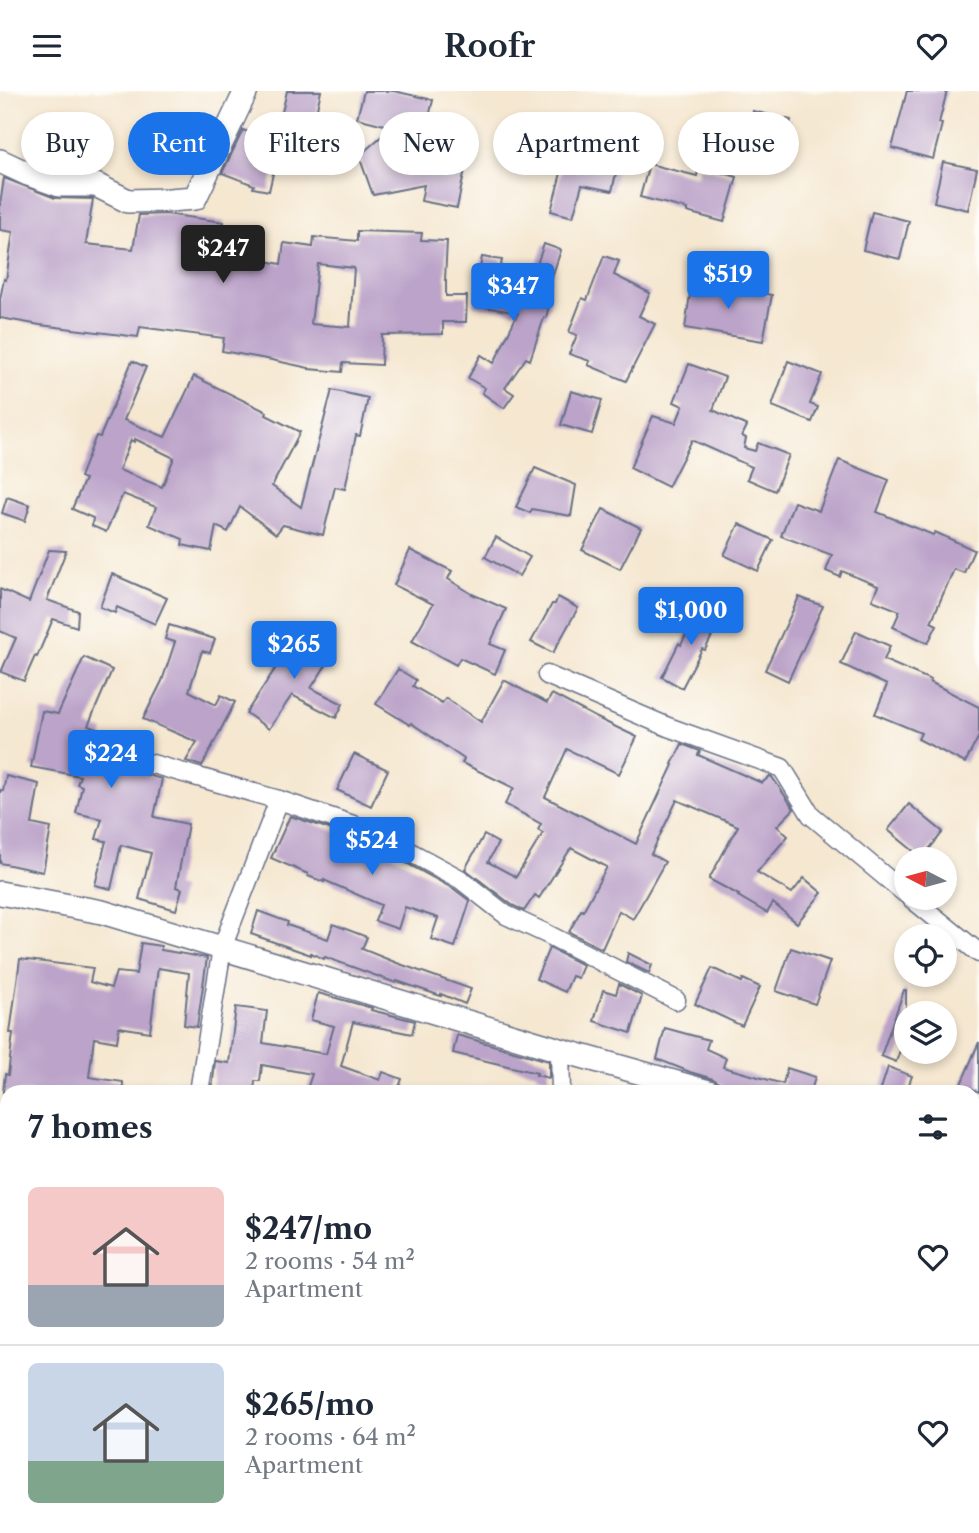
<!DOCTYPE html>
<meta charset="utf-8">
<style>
:root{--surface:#fff;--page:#f2f2f3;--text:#1f2937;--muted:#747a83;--line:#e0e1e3;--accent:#1a73e8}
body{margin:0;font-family:"Libre Caslon Text",serif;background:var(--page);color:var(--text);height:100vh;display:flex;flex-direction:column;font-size:26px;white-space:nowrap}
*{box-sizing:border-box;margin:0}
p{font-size:23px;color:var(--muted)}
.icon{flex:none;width:38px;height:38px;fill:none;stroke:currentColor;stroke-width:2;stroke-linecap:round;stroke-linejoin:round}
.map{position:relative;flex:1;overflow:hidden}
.drawer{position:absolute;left:0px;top:994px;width:980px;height:448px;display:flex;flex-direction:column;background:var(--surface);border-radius:21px 21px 0 0;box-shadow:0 4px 10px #0003}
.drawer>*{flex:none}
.top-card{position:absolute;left:21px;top:21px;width:938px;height:63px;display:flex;gap:14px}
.needle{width:46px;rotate:276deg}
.tools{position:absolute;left:894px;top:756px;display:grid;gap:14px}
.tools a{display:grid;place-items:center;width:63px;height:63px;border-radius:50%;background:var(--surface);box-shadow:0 4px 10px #0003;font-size:35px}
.price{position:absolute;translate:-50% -60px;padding:0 16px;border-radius:7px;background:var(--accent);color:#fff;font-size:23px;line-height:46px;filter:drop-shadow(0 2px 4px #0008)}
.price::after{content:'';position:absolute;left:50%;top:42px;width:21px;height:16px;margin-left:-10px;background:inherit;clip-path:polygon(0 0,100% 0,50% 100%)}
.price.selected{background:#222;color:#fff}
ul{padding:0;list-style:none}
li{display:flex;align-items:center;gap:21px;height:175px;padding:0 28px}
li+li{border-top:2px solid var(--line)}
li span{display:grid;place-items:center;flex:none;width:196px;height:140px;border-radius:10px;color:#555}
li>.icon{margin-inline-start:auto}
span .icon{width:84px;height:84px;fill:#fffc;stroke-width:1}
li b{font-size:30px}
h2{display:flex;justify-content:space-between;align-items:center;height:84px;padding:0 28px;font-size:30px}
.chip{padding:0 24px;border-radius:32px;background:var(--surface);box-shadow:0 4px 10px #0003;font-size:24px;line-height:63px}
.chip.selected{background:var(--accent);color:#fff}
header{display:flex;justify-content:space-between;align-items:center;height:91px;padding:0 28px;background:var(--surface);font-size:32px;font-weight:600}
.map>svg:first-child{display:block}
.building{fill:#bba3c9;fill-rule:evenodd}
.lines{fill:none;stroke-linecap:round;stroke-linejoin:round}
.street-casing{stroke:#676f86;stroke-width:21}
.secondary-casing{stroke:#676f86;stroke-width:26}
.street{stroke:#fff;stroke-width:18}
.secondary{stroke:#fff;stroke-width:23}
</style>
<header><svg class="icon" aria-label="menu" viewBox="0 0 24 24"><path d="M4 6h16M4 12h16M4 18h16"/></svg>Roofr<svg class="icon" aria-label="heart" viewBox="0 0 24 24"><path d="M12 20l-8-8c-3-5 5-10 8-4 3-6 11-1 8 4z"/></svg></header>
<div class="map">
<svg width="979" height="1442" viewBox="0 0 979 1442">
<rect width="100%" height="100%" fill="#fdfcf7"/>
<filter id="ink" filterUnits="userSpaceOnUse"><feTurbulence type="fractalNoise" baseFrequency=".0143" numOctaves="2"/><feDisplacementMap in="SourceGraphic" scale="14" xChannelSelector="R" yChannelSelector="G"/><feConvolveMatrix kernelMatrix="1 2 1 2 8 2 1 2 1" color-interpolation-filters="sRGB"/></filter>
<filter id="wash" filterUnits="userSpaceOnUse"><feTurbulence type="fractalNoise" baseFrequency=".00686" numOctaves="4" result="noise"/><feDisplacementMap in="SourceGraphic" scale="28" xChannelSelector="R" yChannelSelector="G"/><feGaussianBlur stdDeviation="1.57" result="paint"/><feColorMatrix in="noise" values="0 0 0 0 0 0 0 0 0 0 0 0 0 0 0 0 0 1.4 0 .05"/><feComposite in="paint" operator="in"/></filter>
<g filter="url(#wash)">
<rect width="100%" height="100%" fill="#f5e7d0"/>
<g id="blocks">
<g class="building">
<polygon points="287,0 321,0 309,53 294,50 289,68 277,65 269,100 253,97 254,94 222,82 243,39 275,51"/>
<polygon points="364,0 394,0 433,9 419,69 465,78 457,117 421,110 424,94 373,104 359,65 392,36 357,27"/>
<polygon points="907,0 947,0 939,32 942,33 933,68 892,57"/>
<polygon points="753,20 791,29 783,61 745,51"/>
<polygon points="571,44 622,56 612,100 582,94 573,126 551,120"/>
<polygon points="943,71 977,78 968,119 934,111"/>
<polygon points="649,73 697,85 699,75 737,86 724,131 687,121 687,118 640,106"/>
<path d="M 4,87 L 55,107 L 93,108 L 86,153 L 133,158 L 139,124 L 166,123 L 224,131 L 220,161 L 281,173 L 284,152 L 313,156 L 314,146 L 357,150 L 357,140 L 422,142 L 421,149 L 447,150 L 445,189 L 446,189 L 446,205 L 467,205 L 466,231 L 443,231 L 443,243 L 382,244 L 381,274 L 343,272 L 342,281 L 309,278 L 309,277 L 272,269 L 222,260 L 224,247 L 140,236 L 138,246 L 40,234 L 0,227 L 0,208 L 4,188 L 6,189 L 13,141 L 0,139 L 0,113 ZM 318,173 L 354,177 L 350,236 L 311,233 Z"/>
<polygon points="872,121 909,130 900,168 863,159"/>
<polygon points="544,153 561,159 546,204 551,206 546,227 544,227 530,269 526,267 505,297 514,303 504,317 482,302 485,297 468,287 481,264 494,272 518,222 473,214 482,166 502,169 496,200 524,210"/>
<polygon points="604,165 619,170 614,184 650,202 639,225 655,233 626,290 588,274 590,270 569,263 577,244 569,241 582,207 587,209"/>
<polygon points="692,190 772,204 763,250 685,237"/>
<path d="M 132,270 L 146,276 L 124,329 L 165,346 L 194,285 L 267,321 L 266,324 L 300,341 L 272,395 L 301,416 L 332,299 L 368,307 L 360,345 L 356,344 L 345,398 L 335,396 L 323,444 L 283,434 L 276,443 L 240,416 L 228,441 L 216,435 L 211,460 L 182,454 L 183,448 L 149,434 L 156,416 L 123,403 L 106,441 L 92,435 L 93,427 L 72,418 L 85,388 L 80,386 L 96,345 L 100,346 ZM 135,348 L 174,367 L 162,396 L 119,379 L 131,349 L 134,351 Z"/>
<polygon points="788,270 822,283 810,313 818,316 812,331 772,315"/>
<polygon points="689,273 725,286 713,319 747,335 742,345 746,347 744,357 755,360 758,352 789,364 775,400 747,388 752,376 692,349 668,396 630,377 653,325 676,332 683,315 674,311"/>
<polygon points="571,300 602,309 592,343 561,334"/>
<polygon points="839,369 889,389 877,421 933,444 935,441 974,459 964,482 954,478 931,531 937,534 928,552 893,536 900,520 872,509 878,495 842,480 840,486 826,480 832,464 781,445 794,411 819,420"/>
<polygon points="535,377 576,394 571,425 532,418 530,422 516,416"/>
<polygon points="7,406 30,414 25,430 2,422"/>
<polygon points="603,418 641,437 620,478 582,459"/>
<polygon points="739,433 773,449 758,480 724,464"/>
<polygon points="496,446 530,466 519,485 485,466"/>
<polygon points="49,459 66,460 47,509 78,520 77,536 53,528 37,566 35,565 24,590 1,581 16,547 0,540 0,498 29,511"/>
<polygon points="410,459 452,480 448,488 472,503 506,518 490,553 505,559 495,583 460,567 456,574 412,550 433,513 394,494"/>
<polygon points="112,483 167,507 155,533 117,516 115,522 100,516"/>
<polygon points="558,506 578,517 553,562 531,551 552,513 555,513"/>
<polygon points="799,506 823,515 788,590 765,579"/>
<polygon points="700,516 721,527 705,559 702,558 682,597 662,586 679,552 681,554"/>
<polygon points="169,534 215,548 210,562 202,560 189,600 216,614 221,604 235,611 202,675 186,670 197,651 143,628 162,590 175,551 165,548"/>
<polygon points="300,535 314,543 312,547 327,557 319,570 326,574 311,597 343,613 336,627 292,604 269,638 246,622 275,578 274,577"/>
<polygon points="856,540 890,555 884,569 931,589 930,591 979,616 979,645 965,672 918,648 921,642 875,623 887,594 841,573"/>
<polygon points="84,566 112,579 88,635 104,640 99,658 113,662 112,675 162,688 154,726 188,733 176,796 182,798 176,819 139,808 151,762 121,754 111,798 95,794 106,750 96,748 102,728 76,722 82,695 77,693 80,685 31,676 42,620 58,623"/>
<polygon points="398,578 416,589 413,595 442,612 446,607 481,631 504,589 547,612 552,603 595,626 637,646 619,683 567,658 545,706 636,753 673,674 672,673 682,653 700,660 698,664 762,692 770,685 772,686 794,718 777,735 788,745 757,781 792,802 804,787 822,802 797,832 773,812 767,822 738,805 739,804 709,788 738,735 677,709 651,763 665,771 633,828 619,820 602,858 569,841 581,819 583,820 607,776 571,757 539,807 535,804 524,820 512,814 465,778 484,744 498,752 488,771 516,786 543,742 538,739 541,733 505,713 514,697 462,672 464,668 411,632 410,634 376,613"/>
<polygon points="354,663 388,679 371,715 337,699"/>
<polygon points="6,685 39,693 32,733 51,737 43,781 0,772 0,699 3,700"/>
<polygon points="909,713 943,741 922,767 888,739"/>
<polygon points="290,725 366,750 454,798 470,810 455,856 431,848 438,827 405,816 398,838 375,830 381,814 324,789 324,791 308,785 308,783 271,767"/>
<polygon points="258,820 288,831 287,834 328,848 333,833 367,846 362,858 397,872 471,898 465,913 441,903 441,905 397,890 396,892 325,866 324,868 311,862 311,864 251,843"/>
<polygon points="141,852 161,855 161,859 207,867 197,936 184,934 189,882 158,877 150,941 119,936 117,951 94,947 89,986 123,991 123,1001 3,1001 5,983 8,984 13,942 10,942 20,868 93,877 90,891 111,897 116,881 136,883"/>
<polygon points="549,857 583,874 578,887 572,885 565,901 536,888"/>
<polygon points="791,857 830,870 815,913 776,900"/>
<polygon points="628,862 652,874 649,882 626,871"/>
<polygon points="712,877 742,891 743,888 760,896 742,935 695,913"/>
<polygon points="619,893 642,905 631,942 594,930 603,899 616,903"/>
<polygon points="904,899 906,899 906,942 896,971 881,965"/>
<polygon points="318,902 372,917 371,919 415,930 412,943 353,931 341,975 380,989 383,981 402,988 399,996 408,999 408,1001 306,1001 312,983 262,974 260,990 255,990 254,1001 212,1001 215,970 229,972 236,916 267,920 263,952 326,963 334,935 311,929"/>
<polygon points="665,937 709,949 706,958 726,967 723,976 783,993 787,977 815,986 811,1001 743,1001 726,996 713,988 690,981 657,968"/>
<polygon points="457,944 549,970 549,987 536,984 537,982 453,962"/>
<polygon points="979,951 979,1001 961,993"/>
<polygon points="888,976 912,985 906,1001 880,1001"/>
</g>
</g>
</g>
<g filter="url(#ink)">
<use href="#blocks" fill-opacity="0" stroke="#676f86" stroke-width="2"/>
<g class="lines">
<g class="street-casing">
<g id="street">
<polyline points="547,584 668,636 782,677 811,724 906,803"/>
<polyline points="124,665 279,709 371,740 460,788 506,824 547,843 676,909"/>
<polyline points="911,807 979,862"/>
<polyline points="560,959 561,1001"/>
<polyline points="199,1001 222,857 279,709"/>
<polyline points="973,1345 979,1342"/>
<polyline points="279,1435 288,1442"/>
<polyline points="720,1442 734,1435"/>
</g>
</g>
<g class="secondary-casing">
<g id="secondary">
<polyline points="0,70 28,83 59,94 96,94 128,110 169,109 195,107 246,0"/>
<polyline points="0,802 102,821 560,959 709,1001"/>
<polyline points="973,1076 979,1078"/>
</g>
</g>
<use href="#street" class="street"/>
<use href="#secondary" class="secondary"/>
</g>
</g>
</svg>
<div class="tools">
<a><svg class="needle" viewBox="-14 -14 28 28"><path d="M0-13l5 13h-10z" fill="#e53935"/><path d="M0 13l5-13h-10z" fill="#747a83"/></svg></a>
<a><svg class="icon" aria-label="locate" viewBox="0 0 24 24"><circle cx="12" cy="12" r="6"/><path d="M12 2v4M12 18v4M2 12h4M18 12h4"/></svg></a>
<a><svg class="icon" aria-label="layers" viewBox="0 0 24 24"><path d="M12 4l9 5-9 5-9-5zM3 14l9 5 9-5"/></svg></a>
</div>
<b class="price selected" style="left:223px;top:194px">$247</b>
<b class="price" style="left:728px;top:220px">$519</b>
<b class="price" style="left:513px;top:232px">$347</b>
<b class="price" style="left:691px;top:556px">$1,000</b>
<b class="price" style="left:294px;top:590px">$265</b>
<b class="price" style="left:111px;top:699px">$224</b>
<b class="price" style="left:372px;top:786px">$524</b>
<div class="top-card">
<a class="chip">Buy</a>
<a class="chip selected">Rent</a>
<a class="chip">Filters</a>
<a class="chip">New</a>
<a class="chip">Apartment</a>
<a class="chip">House</a>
</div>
<section class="drawer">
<h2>7 homes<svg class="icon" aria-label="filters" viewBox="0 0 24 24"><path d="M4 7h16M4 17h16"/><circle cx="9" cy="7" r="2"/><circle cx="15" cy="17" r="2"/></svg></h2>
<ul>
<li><span style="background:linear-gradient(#f6c9c9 70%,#9aa5b1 0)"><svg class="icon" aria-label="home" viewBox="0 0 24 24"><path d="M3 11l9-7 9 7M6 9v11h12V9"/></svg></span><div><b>$247/mo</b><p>2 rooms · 54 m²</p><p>Apartment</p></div><svg class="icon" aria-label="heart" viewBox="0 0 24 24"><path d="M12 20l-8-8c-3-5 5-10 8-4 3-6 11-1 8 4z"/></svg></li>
<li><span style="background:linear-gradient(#c9d6e8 70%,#7fa58c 0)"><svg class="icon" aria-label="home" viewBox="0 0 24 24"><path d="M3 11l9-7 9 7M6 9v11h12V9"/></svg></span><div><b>$265/mo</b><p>2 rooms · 64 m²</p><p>Apartment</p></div><svg class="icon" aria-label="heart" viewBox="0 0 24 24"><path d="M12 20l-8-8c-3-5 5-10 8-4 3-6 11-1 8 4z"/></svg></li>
</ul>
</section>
</div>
